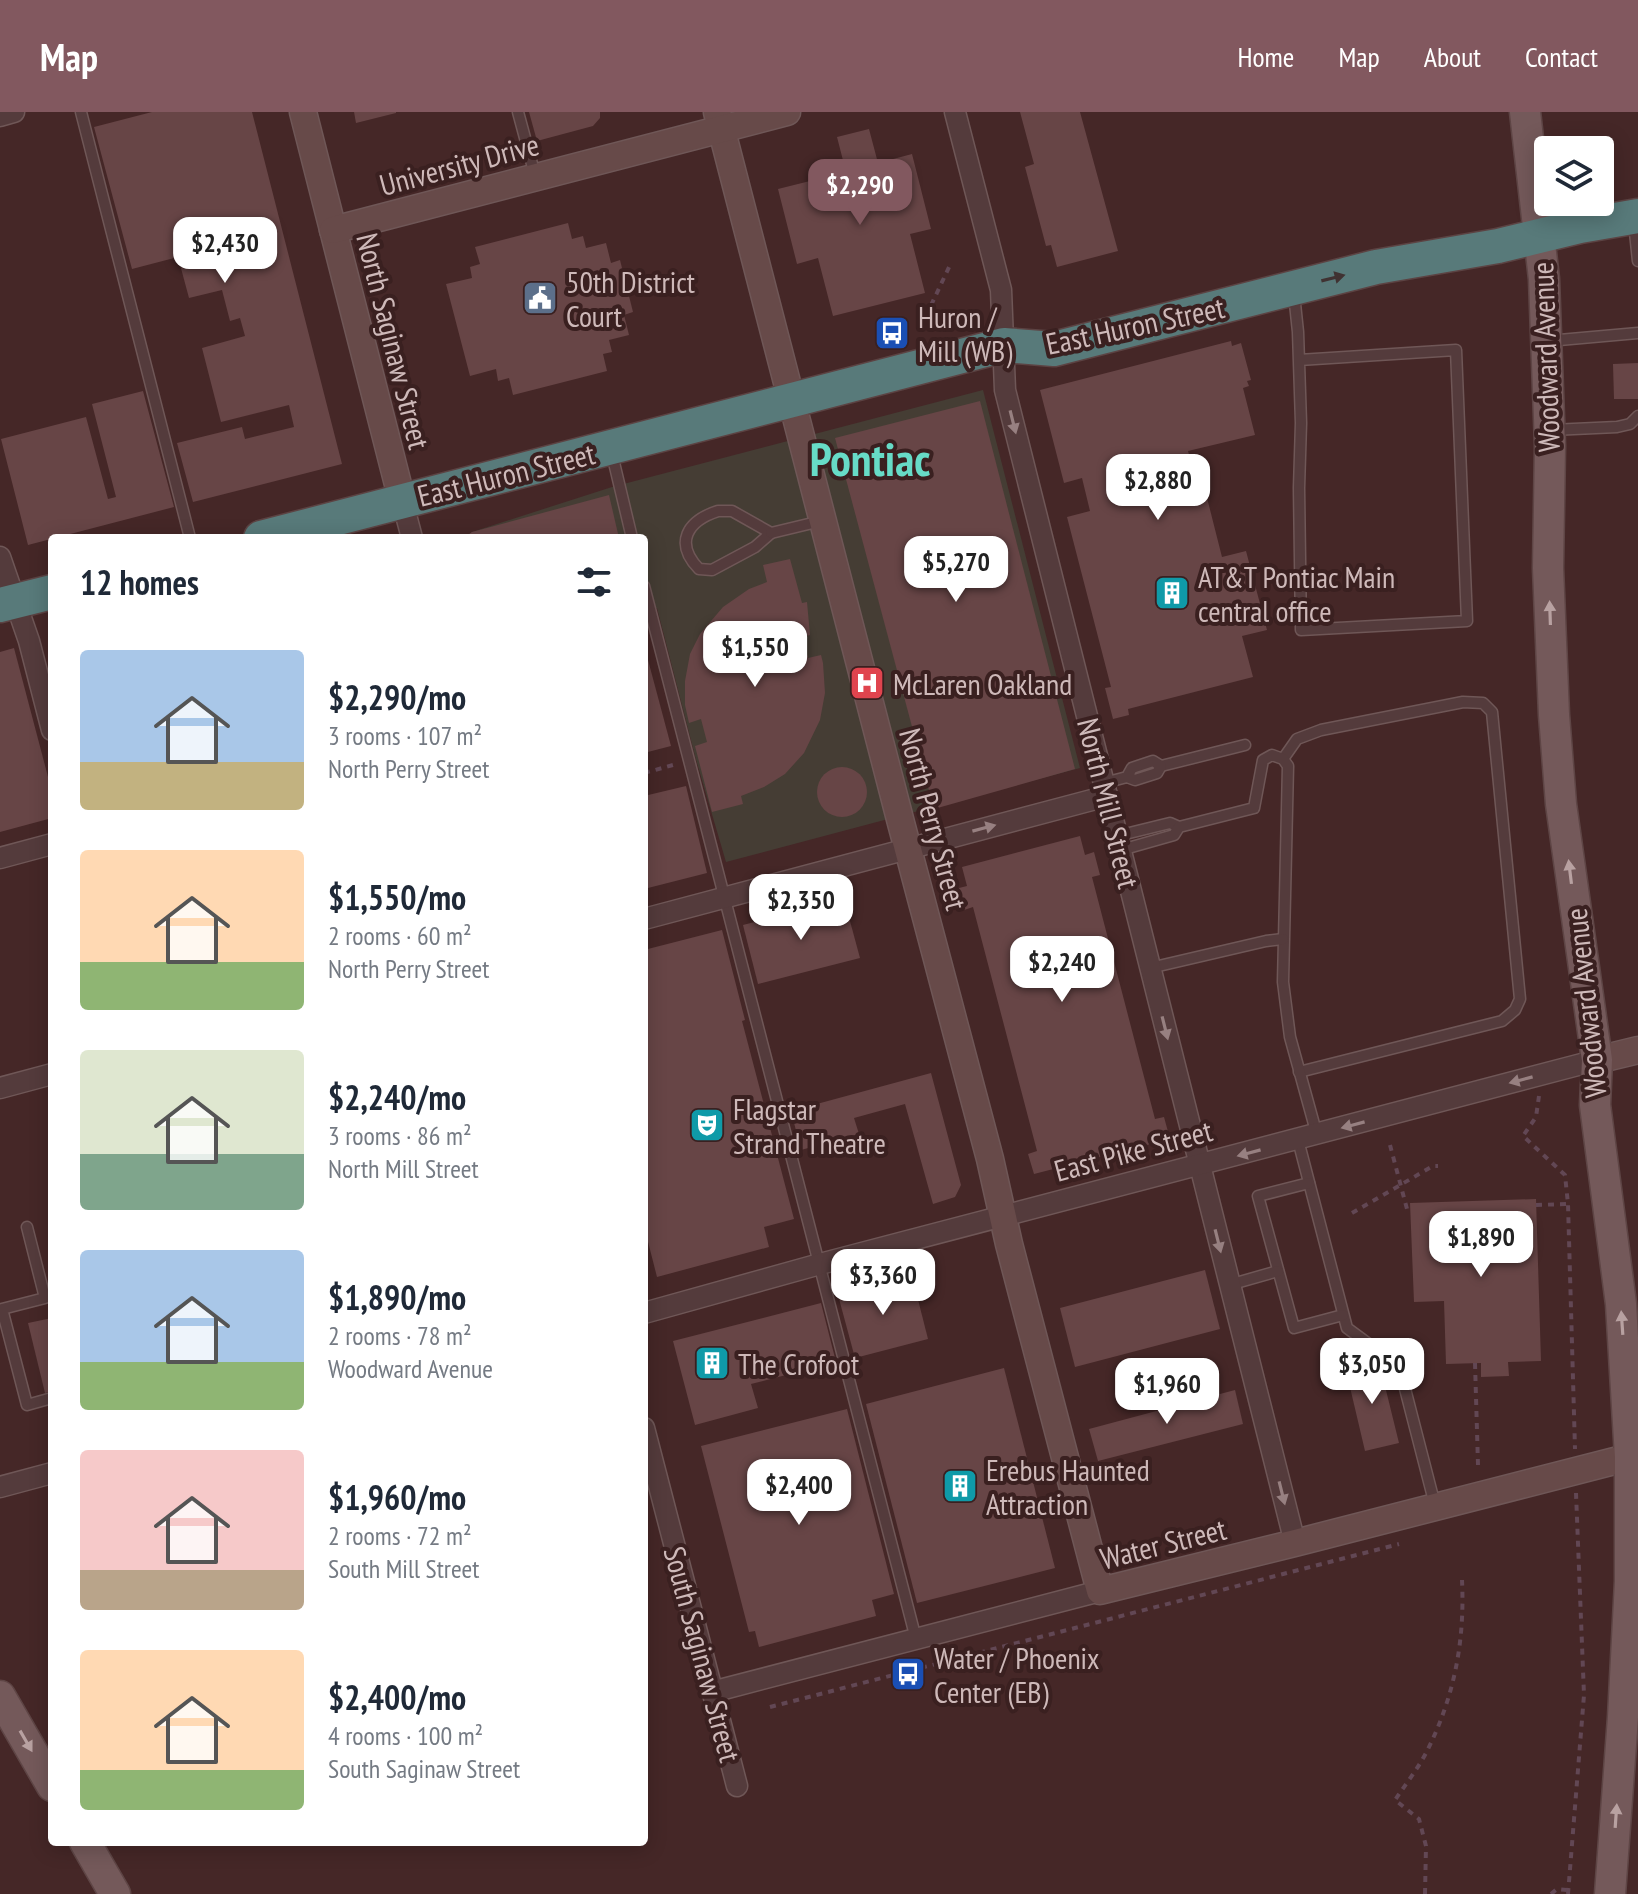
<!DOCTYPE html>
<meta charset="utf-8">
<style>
:root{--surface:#fff;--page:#f6f6f7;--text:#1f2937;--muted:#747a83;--accent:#82585f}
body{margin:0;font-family:"PT Sans Narrow",sans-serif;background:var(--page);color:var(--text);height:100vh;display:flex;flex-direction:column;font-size:30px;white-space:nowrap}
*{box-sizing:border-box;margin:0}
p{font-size:26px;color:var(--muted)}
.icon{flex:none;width:44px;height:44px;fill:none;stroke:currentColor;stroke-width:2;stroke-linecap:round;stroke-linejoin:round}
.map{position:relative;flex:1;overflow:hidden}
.panel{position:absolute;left:48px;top:422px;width:600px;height:1312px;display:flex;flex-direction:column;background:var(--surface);border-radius:8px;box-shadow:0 4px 20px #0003}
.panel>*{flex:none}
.buttons{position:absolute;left:1534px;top:24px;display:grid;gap:16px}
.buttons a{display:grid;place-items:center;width:80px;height:80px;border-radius:8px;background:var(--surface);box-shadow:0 4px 20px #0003;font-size:40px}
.price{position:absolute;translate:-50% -68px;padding:0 18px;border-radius:16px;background:#fff;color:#222;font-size:26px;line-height:52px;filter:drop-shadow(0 2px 4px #0008)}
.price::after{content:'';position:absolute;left:50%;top:48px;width:24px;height:18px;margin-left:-12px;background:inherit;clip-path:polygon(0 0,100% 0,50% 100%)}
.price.active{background:var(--accent);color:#fff}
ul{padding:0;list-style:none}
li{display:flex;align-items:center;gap:24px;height:200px;padding:0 32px}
li span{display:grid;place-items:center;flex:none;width:224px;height:160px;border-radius:8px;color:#555}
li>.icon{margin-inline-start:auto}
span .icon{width:96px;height:96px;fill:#fffc;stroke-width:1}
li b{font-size:34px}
h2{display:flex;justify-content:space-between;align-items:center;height:96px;padding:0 32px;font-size:34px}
header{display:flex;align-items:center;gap:48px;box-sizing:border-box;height:112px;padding:0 40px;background:var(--accent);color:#fff}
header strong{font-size:38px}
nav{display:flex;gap:44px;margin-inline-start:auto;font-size:28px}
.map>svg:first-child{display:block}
.medical{fill:#453d34}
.building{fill:#674546}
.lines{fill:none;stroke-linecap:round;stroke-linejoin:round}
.lane-casing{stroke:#6f5757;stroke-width:13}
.street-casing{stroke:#6f5757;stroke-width:23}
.secondary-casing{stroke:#6f5757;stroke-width:29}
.primary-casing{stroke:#5e4545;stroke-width:33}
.highway-casing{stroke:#5c4343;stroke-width:37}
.path{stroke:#624754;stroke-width:4;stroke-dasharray:6 6;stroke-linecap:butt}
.lane{stroke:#543b3c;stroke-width:10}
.street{stroke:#543b3c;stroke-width:20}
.secondary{stroke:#674a49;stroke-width:26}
.primary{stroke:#74595a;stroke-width:30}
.highway{stroke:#587a7a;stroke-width:34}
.oneway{fill:#403232}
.oneway2{fill:#978081}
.oneway3{fill:#b8a1a1}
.labels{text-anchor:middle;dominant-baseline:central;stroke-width:8;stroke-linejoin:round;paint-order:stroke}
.street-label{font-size:30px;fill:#ceb9b9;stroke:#3a2020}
.poi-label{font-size:30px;fill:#ceb9b9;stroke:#3a2020;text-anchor:start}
.town-label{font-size:46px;font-weight:bold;fill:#67dbc7;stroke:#3a2020}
</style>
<header>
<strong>Map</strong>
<nav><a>Home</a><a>Map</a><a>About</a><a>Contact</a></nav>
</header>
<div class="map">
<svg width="1638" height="1782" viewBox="0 0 1638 1782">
<rect width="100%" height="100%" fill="#452727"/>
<polygon class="medical" points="983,278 1080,656 726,750 695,644 657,496 644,499 644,426 464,426 472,420 612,375"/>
<g class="building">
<polygon points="152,0 252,0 342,352 193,390 177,331 242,315 245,327 294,315 289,293 221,310 202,236 245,224 240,206 230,209 222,178 189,186 178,145 132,157 94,15"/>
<polygon points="354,0 396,0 396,1 356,11"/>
<polygon points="529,0 600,0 600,6 593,14 537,29"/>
<polygon points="1020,0 1080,0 1118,139 1057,155 1051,133 1046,134 1025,55 1034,52"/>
<polygon points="869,17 878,51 912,42 931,117 910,122 925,181 833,204 818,146 797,152 778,77 846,60 837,25"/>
<polygon points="568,111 572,127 583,124 586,136 606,131 611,151 620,148 633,200 624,203 629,223 609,228 612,240 603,242 607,259 513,283 509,266 498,269 496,257 470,264 446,172 472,166 470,155 480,152 475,135"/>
<polygon points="1231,229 1232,234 1241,231 1251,268 1247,269 1249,274 1243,276 1255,323 1188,339 1197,371 1203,370 1222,445 1246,439 1267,518 1242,524 1253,565 1128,597 1129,603 1113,607 1105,576 1111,575 1067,405 1090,399 1082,366 1064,371 1040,278"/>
<polygon points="1638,251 1638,287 1614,287 1613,252"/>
<polygon points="143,279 174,395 28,433 1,327 86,305 108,387 116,385 92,292"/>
<polygon points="980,289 1075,657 934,697 835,326"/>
<polygon points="609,383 619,426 464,426 472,420"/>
<polygon points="790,447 802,491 807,490 810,523 803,525 808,546 821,543 823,551 825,581 820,608 804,641 785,662 764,675 741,684 743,692 712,700 695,634 707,630 701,607 689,611 685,593 685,569 690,542 700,522 723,495 749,477 767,470 763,453"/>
<polygon points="644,533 671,634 644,641"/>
<polygon points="14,536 52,680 52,706 0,720 0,540"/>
<circle cx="842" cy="680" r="25"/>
<polygon points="686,674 707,761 644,777 644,684"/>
<polygon points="1080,724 1085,743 1094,740 1100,763 1092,765 1155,1007 1164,1005 1170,1027 1034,1062 1028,1042 1037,1039 973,795 964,798 959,776 967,774 962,755"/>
<polygon points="844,787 860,846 758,872 743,813"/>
<polygon points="722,818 745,908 742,909 794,1107 764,1115 769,1135 657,1165 644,1114 644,838"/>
<polygon points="931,961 961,1073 955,1085 933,1092 905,992 854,1006 859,1022 801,1038 791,999"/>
<polygon points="1536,1087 1541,1249 1508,1250 1509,1264 1481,1265 1481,1251 1446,1252 1444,1189 1414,1190 1410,1091"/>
<polygon points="1205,1158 1220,1217 1075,1255 1060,1196"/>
<polygon points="912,1164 928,1227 855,1246 838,1183"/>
<polygon points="821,1191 836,1250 751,1272 758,1296 695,1313 673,1229"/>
<polygon points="52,1206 52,1279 45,1281 28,1211"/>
<polygon points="1374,1247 1379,1267 1383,1266 1399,1331 1365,1339 1345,1254"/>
<polygon points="1004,1256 1055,1456 917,1491 866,1292"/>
<polygon points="1235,1278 1243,1312 1098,1349 1089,1317"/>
<polygon points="847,1297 894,1482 872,1488 876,1504 759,1535 755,1519 749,1520 701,1334"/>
</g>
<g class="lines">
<g class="lane-casing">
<g id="lane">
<polyline points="81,0 190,426"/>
<polyline points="518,0 535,63"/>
<polyline points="1634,111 1638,149"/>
<polyline points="1294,182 1298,220 1301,311 1299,376 1301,518 1467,509 1456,238 1299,248"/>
<polyline points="1548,229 1638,221"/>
<polyline points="1552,318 1617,315 1630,312 1638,304"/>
<polyline points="611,338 632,426"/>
<path d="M 718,399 L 732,399 L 771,421 L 755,435 L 712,458 L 699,457 C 674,431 687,409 718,399 Z"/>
<polyline points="771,421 821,409"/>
<polyline points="644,474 916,1527"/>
<polyline points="1283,647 1297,627 1321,618 1463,590 1483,591 1492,600 1520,887 1515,898 1502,909 1299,960"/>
<polyline points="1161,654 1245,633"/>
<polyline points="1104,671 1127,665 1135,668 1157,661 1161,654 1153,649 1132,656 1127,665"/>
<polyline points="1117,724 1170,711 1179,715"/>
<polyline points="1121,738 1174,723 1179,715 1254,696 1263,648 1272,643 1283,647 1288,654 1283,870 1290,925 1317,1023"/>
<polyline points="1150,856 1266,829 1283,827"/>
<polyline points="1298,1028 1347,1216 1381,1241 1402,1265 1435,1393"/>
<polyline points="1309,1071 1258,1084 1294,1216 1343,1203"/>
<polyline points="27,1115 45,1186 2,1197 27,1293 52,1286"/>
<polyline points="1229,1173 1278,1159"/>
</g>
</g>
<g class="street-casing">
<g id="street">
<polyline points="955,0 1001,178 1005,278 1295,1431"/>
<polyline points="0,4 14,0"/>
<polyline points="402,388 412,426"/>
<polyline points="0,445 29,529 52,618"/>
<polyline points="0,746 52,732"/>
<polyline points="644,807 1107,684"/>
<polyline points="0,976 52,962"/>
<polyline points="644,1201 820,1152 1597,948"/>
<polyline points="644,1316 737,1674"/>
<polyline points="0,1375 52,1361"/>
<polyline points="712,1580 1100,1479"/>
</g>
</g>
<g class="secondary-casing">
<g id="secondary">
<polyline points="303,0 402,388"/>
<polyline points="717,0 901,711 990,1047 1009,1132 1100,1479 1295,1431 1630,1345"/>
<polyline points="333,118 787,0"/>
<polyline points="1597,948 1638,938"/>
</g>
</g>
<g class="primary-casing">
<g id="primary">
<polyline points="1525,0 1544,167 1550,334 1548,456 1554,603 1561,692 1597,948 1595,993 1621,1192 1630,1345 1630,1469 1623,1605 1610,1782"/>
<polyline points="0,1584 52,1674"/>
<polyline points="85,1730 115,1782"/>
</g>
</g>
<g class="highway-casing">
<g id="highway">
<polyline points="261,426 1004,233 1054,237 1376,155 1498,134 1580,114 1638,104"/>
<polyline points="0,493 52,480"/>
</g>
</g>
<g class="path">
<polyline points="926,204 951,151"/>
<polyline points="644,661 673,653"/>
<polyline points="1539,984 1536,1005 1523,1024 1565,1063 1568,1092 1575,1337"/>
<polyline points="1390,1033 1407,1097 1411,1097"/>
<polyline points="1536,1093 1568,1092"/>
<polyline points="1352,1101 1433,1054 1438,1054"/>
<polyline points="1475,1251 1478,1353"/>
<polyline points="770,1595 1399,1432"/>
<path d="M 1425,1782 L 1426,1734 L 1419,1707 L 1395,1688 C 1405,1673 1417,1658 1426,1641 C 1454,1586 1465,1530 1462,1468"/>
<polyline points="1551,1782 1557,1777 1567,1778"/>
<polyline points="1568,1782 1584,1583 1576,1381"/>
</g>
<use href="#lane" class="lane"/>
<use href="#street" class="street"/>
<use href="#secondary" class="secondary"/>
<use href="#primary" class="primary"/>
<use href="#highway" class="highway"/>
</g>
<defs><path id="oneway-solid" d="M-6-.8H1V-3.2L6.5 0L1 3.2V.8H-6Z" transform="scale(2)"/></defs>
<use class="oneway" href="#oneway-solid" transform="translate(1333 166) rotate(-14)"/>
<g class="oneway2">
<use href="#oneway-solid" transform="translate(1013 310) rotate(76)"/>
<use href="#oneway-solid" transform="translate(984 716) rotate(-15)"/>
<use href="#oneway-solid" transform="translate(1165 916) rotate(76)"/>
<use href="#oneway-solid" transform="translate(1521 968) rotate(165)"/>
<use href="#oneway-solid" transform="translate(1353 1013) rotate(165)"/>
<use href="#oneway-solid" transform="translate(1249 1041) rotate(165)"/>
<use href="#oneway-solid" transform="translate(1218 1129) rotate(76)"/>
<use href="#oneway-solid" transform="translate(1282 1381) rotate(76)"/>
</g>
<g class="oneway3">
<use href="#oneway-solid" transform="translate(1550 501) rotate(-92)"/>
<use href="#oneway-solid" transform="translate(1570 760) rotate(-97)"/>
<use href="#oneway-solid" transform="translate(1622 1211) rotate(-94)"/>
<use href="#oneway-solid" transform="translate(26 1629) rotate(60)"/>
<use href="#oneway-solid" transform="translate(1616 1704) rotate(-86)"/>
</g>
<defs>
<g id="civic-square" transform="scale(1.8)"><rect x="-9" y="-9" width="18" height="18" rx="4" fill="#5c6f8a" stroke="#3a2020"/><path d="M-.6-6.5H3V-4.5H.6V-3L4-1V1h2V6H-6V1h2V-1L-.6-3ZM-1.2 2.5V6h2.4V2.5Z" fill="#fff"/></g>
<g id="bus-square" transform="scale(1.8)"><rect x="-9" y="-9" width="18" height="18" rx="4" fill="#1a4fb4" stroke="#3a2020"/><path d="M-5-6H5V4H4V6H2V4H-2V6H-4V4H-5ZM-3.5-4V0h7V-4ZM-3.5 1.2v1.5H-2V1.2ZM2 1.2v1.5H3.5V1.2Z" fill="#fff"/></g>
<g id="building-square" transform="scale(1.8)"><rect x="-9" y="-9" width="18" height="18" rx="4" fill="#0f9aa8" stroke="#3a2020"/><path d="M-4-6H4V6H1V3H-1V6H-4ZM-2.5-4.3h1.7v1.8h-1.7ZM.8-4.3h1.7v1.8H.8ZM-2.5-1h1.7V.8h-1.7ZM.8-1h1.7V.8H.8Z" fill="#fff"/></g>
<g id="hospital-square" transform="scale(1.8)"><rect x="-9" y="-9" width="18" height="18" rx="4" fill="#e0444e" stroke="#3a2020"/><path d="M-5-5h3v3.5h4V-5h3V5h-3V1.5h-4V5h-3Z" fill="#fff"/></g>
<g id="theatre-square" transform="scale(1.8)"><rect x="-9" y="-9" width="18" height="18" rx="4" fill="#0f9aa8" stroke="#3a2020"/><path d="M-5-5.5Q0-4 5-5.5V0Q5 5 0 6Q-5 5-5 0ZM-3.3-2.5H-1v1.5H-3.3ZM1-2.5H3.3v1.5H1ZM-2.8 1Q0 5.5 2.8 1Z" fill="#fff"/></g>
</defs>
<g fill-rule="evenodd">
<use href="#civic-square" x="540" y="186"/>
<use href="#bus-square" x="892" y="221"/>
<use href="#building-square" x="1172" y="481"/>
<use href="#hospital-square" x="867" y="571"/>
<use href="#theatre-square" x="707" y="1013"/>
<use href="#building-square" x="712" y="1251"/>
<use href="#building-square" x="960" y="1374"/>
<use href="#bus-square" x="908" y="1562"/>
</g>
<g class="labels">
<g class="street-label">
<text transform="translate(459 52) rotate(-15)">University Drive</text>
<text transform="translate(1135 213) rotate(-12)">East Huron Street</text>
<text transform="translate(394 229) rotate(76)">North Saginaw Street</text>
<text transform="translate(1545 245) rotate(-92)">Woodward Avenue</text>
<text transform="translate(506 362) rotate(-14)">East Huron Street</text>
<text transform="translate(1109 691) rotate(76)">North Mill Street</text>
<text transform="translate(934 707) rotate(75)">North Perry Street</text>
<text transform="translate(1585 891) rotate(-96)">Woodward Avenue</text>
<text transform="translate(1133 1038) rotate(-15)">East Pike Street</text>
<text transform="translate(1163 1431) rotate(-14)">Water Street</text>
<text transform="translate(703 1542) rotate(75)">South Saginaw Street</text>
</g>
<g class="poi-label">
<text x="566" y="169">50th District<tspan x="566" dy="34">Court</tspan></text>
<text x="918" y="204">Huron /<tspan x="918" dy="34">Mill (WB)</tspan></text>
<text x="1198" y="464">AT&amp;T Pontiac Main<tspan x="1198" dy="34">central office</tspan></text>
<text x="893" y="571">McLaren Oakland</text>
<text x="733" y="996">Flagstar<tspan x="733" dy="34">Strand Theatre</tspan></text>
<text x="738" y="1251">The Crofoot</text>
<text x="986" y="1357">Erebus Haunted<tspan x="986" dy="34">Attraction</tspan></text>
<text x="934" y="1545">Water / Phoenix<tspan x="934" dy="34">Center (EB)</tspan></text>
</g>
<g class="town-label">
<text x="870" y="347">Pontiac</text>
</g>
</g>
</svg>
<div class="buttons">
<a><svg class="icon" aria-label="layers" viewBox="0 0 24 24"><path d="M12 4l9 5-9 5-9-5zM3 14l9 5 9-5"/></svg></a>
</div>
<b class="price active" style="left:860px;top:115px">$2,290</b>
<b class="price" style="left:225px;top:173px">$2,430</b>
<b class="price" style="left:1158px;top:410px">$2,880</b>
<b class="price" style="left:956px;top:492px">$5,270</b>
<b class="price" style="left:755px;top:577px">$1,550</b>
<b class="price" style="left:801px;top:830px">$2,350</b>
<b class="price" style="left:1062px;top:892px">$2,240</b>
<b class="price" style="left:1481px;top:1167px">$1,890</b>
<b class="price" style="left:883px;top:1205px">$3,360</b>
<b class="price" style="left:1372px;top:1294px">$3,050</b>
<b class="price" style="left:1167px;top:1314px">$1,960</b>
<b class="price" style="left:799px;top:1415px">$2,400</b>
<section class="panel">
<h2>12 homes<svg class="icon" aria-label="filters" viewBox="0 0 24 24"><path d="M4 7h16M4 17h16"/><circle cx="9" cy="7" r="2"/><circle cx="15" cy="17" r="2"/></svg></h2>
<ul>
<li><span style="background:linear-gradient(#a9c7e8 70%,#c2b280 0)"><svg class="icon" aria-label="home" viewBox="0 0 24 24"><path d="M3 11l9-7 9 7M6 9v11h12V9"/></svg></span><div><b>$2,290/mo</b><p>3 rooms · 107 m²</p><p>North Perry Street</p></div></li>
<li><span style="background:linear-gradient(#ffd9b3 70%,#8fb573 0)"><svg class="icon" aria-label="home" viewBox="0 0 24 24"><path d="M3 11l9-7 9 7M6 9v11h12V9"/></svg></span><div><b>$1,550/mo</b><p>2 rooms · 60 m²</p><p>North Perry Street</p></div></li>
<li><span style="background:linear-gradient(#dfe7d0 65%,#7fa58c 0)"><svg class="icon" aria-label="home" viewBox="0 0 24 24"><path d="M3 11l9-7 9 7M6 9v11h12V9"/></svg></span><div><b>$2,240/mo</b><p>3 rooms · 86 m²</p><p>North Mill Street</p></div></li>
<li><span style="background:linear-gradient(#a9c7e8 70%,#8fb573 0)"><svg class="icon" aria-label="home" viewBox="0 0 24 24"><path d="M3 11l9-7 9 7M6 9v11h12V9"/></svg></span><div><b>$1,890/mo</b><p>2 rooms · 78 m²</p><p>Woodward Avenue</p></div></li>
<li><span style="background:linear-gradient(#f6c9c9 75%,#b9a48a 0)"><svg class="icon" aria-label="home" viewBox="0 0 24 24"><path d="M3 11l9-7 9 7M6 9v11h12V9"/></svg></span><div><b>$1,960/mo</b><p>2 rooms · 72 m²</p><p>South Mill Street</p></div></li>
<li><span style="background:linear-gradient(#ffd9b3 75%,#8fb573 0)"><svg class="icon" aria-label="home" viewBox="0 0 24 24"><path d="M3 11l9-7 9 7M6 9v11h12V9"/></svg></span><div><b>$2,400/mo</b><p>4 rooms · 100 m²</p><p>South Saginaw Street</p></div></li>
</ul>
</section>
</div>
